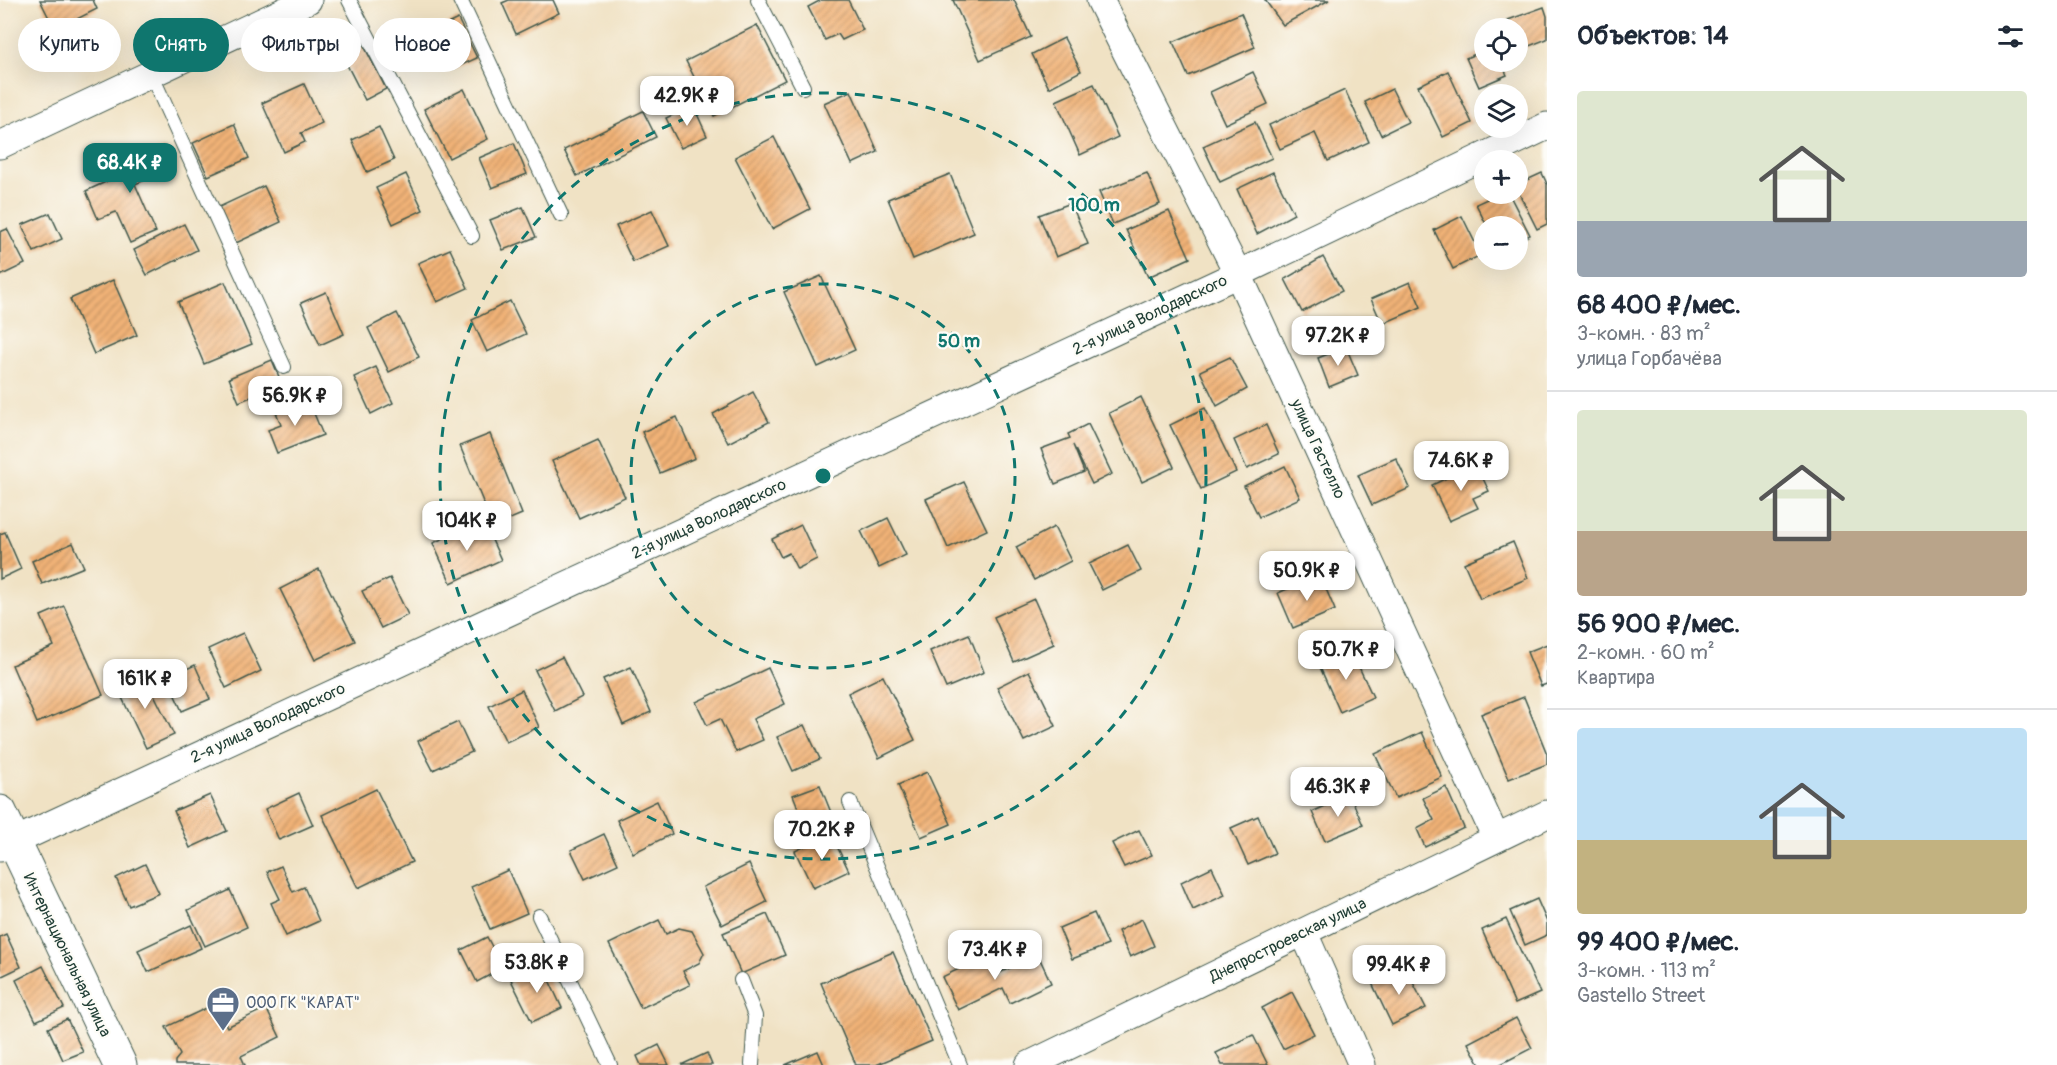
<!DOCTYPE html>
<html lang="ru">
<meta charset="utf-8">
<style>
:root{--surface:#fff;--page:#f2f2f3;--text:#1f2937;--muted:#747a83;--line:#e0e1e3;--accent:#0f766e}
body{margin:0;font-family:Pangolin,sans-serif;background:var(--page);color:var(--text);height:100vh;display:flex;flex-direction:column;font-size:22px;white-space:nowrap}
*{box-sizing:border-box;margin:0}
p{font-size:20px;color:var(--muted)}
.icon{flex:none;width:33px;height:33px;fill:none;stroke:currentColor;stroke-width:2;stroke-linecap:round;stroke-linejoin:round}
.map{position:relative;flex:1;overflow:hidden}
.sheet{display:flex;flex-direction:column;background:var(--surface);width:510px}
.sheet>*{flex:none}
.guide{position:absolute;left:18px;top:18px;width:570px;height:54px;display:flex;gap:12px}
.buttons{position:absolute;left:1474px;top:18px;display:grid;gap:12px}
.buttons a{display:grid;place-items:center;width:54px;height:54px;border-radius:50%;background:var(--surface);box-shadow:0 6px 24px #0002;font-size:30px}
.price{position:absolute;translate:-50% -51px;padding:0 14px;border-radius:12px;background:#fff;color:#222;font-size:20px;line-height:39px;filter:drop-shadow(0 2px 3px #0008)}
.price::after{content:'';position:absolute;left:50%;top:36px;width:18px;height:14px;margin-left:-9px;background:inherit;clip-path:polygon(0 0,100% 0,50% 100%)}
.price.selected{background:var(--accent);color:#fff}
ul{padding:0;list-style:none}
li{display:grid;align-content:center;gap:12px;height:318px;padding:0 30px}
li+li{border-top:2px solid var(--line)}
li span{display:grid;place-items:center;height:186px;border-radius:6px;color:#555}
li>.icon{margin-inline-start:auto}
span .icon{width:108px;height:108px;fill:#fffc;stroke-width:1}
li b{font-size:26px}
h2{display:flex;justify-content:space-between;align-items:center;height:72px;padding:0 30px;font-size:26px}
.pill{padding:0 21px;border-radius:27px;background:var(--surface);box-shadow:0 6px 24px #0002;font-size:21px;line-height:54px}
.pill.selected{background:var(--accent);color:#fff}
main{display:flex;flex:1;min-height:0}
.map>svg:first-child{display:block}
.building{fill:url(#building-hatch)}
.lines{fill:none;stroke-linecap:round;stroke-linejoin:round}
.lane-casing{stroke:#3e564a;stroke-width:16}
.street-casing{stroke:#3e564a;stroke-width:29}
.secondary-casing{stroke:#3e564a;stroke-width:35}
.lane{stroke:#fff;stroke-width:14}
.street{stroke:#fff;stroke-width:27}
.secondary{stroke:#fff;stroke-width:33}
.ring{fill:none;stroke:#0f766e;stroke-width:3;stroke-dasharray:10 8}
.labels{text-anchor:middle;dominant-baseline:central;stroke-width:4.5;stroke-linejoin:round;paint-order:stroke}
.street-label{font-size:16px;fill:#1f3d34;stroke:#fdfcf7}
.service-label{font-size:16px;fill:#4e5e75;stroke:#fdfcf7;text-anchor:start}
.centre{fill:#0f766e;stroke:#fdfcf7;stroke-width:3}
.ring-label{font-size:18px;text-anchor:middle;font-weight:bold;fill:#0f766e;stroke:#fdfcf7;stroke-width:4.5;stroke-linejoin:round;paint-order:stroke}
</style>
<main>
<div class="map">
<svg width="1547" height="1065" viewBox="0 0 1547 1065">
<defs>
<pattern id="building-hatch" width="6" height="6" patternUnits="userSpaceOnUse" patternTransform="scale(1.5)"><rect width="6" height="6" fill="#f1b277"/><path d="M-1 1l2-2M0 6l6-6M5 7l2-2" fill="none" stroke="#c39262"/></pattern>
</defs>
<rect width="100%" height="100%" fill="#fdfcf7"/>
<filter id="ink" filterUnits="userSpaceOnUse"><feTurbulence type="fractalNoise" baseFrequency=".0167" numOctaves="2"/><feDisplacementMap in="SourceGraphic" scale="12" xChannelSelector="R" yChannelSelector="G"/><feConvolveMatrix kernelMatrix="1 2 1 2 8 2 1 2 1" color-interpolation-filters="sRGB"/></filter>
<filter id="wash" filterUnits="userSpaceOnUse"><feTurbulence type="fractalNoise" baseFrequency=".008" numOctaves="4" result="noise"/><feDisplacementMap in="SourceGraphic" scale="24" xChannelSelector="R" yChannelSelector="G"/><feGaussianBlur stdDeviation="1.35" result="paint"/><feColorMatrix in="noise" values="0 0 0 0 0 0 0 0 0 0 0 0 0 0 0 0 0 1.4 0 .05"/><feComposite in="paint" operator="in"/></filter>
<g filter="url(#wash)">
<rect width="100%" height="100%" fill="#f0e2c4"/>
<g id="blocks">
<g class="building">
<polygon points="40,0 93,0 97,9 55,30"/>
<polygon points="509,0 553,0 559,13 516,34 502,3"/>
<polygon points="821,0 848,0 863,30 842,40 838,34 825,40 808,7"/>
<polygon points="953,0 1014,0 1031,37 980,60"/>
<polygon points="1265,0 1329,0 1283,25"/>
<polygon points="1544,7 1547,16 1547,39 1519,50 1518,28 1511,28 1508,20"/>
<polygon points="1241,13 1255,47 1188,76 1173,42"/>
<polygon points="458,19 477,58 453,69 434,30"/>
<polygon points="757,25 785,80 714,116 686,61"/>
<polygon points="1064,38 1081,71 1049,88 1032,54"/>
<polygon points="363,44 386,89 365,100 342,55"/>
<polygon points="1485,50 1485,62 1501,62 1507,75 1479,87 1466,58"/>
<polygon points="1448,71 1472,123 1443,137 1418,86"/>
<polygon points="1253,72 1268,104 1225,124 1210,92"/>
<polygon points="304,84 322,123 301,133 305,142 284,152 262,103"/>
<polygon points="1094,84 1118,137 1080,155 1056,101"/>
<polygon points="464,89 488,139 449,158 424,109"/>
<polygon points="1392,89 1408,122 1381,135 1365,102"/>
<polygon points="1345,90 1369,142 1328,161 1315,133 1280,149 1269,125"/>
<polygon points="851,91 878,152 852,164 824,103"/>
<polygon points="693,105 707,136 681,148 666,118"/>
<polygon points="643,111 656,137 577,176 564,150"/>
<polygon points="1255,122 1272,158 1220,182 1203,146"/>
<polygon points="234,124 249,158 208,176 193,143"/>
<polygon points="379,127 394,160 367,172 352,140"/>
<polygon points="774,137 810,209 772,229 735,157"/>
<polygon points="514,143 527,174 492,188 479,158"/>
<polygon points="165,148 173,169 135,184 156,232 130,243 116,212 98,219 86,191 121,175 118,165"/>
<polygon points="1273,172 1294,214 1257,234 1237,189"/>
<polygon points="1147,173 1160,204 1113,224 1099,192"/>
<polygon points="1542,173 1547,184 1547,224 1537,229 1518,191 1518,184"/>
<polygon points="406,174 423,210 393,224 376,188"/>
<polygon points="950,174 974,233 913,259 888,199"/>
<polygon points="264,186 281,222 236,243 219,207"/>
<polygon points="1498,194 1509,194 1530,235 1518,241 1518,226 1487,226 1476,204"/>
<polygon points="1071,203 1088,244 1056,257 1039,215"/>
<polygon points="523,207 536,237 503,250 490,220"/>
<polygon points="652,210 669,246 633,262 616,226"/>
<polygon points="1169,211 1190,258 1148,277 1126,230"/>
<polygon points="50,213 62,239 34,252 22,225"/>
<polygon points="1462,216 1481,255 1453,269 1434,230"/>
<polygon points="184,224 197,250 147,275 134,250"/>
<polygon points="7,229 25,264 0,276 0,232"/>
<polygon points="450,249 468,288 437,302 418,263"/>
<polygon points="1323,257 1342,291 1302,312 1285,279"/>
<polygon points="821,276 855,350 818,367 784,292"/>
<polygon points="113,280 137,335 94,354 70,299"/>
<polygon points="225,282 252,344 204,364 178,302"/>
<polygon points="1410,282 1421,307 1382,324 1371,299"/>
<polygon points="326,292 344,334 320,345 301,303"/>
<polygon points="510,301 526,334 487,352 472,320"/>
<polygon points="397,313 419,357 389,372 368,328"/>
<polygon points="1346,347 1358,375 1329,387 1318,358"/>
<polygon points="1230,357 1247,389 1217,406 1200,371"/>
<polygon points="272,360 282,384 239,402 229,378"/>
<polygon points="376,367 393,403 371,414 354,377"/>
<polygon points="753,392 769,422 728,443 713,414"/>
<polygon points="1141,397 1174,467 1142,482 1109,413"/>
<polygon points="308,399 323,435 277,453 268,430 281,425 276,412"/>
<polygon points="1205,408 1236,472 1201,489 1170,425"/>
<polygon points="677,417 695,458 660,473 642,432"/>
<polygon points="1088,424 1112,474 1092,484 1073,445 1084,472 1055,484 1041,449 1070,438 1068,434"/>
<polygon points="1266,425 1279,454 1247,469 1234,440"/>
<polygon points="490,434 522,514 493,526 460,446"/>
<polygon points="598,440 625,497 579,518 552,461"/>
<polygon points="1396,458 1410,488 1372,505 1358,475"/>
<polygon points="1476,464 1489,491 1473,498 1478,508 1449,521 1432,485"/>
<polygon points="1285,466 1300,498 1259,517 1244,486"/>
<polygon points="964,482 987,530 948,548 926,499"/>
<polygon points="888,518 906,555 879,568 861,531"/>
<polygon points="483,520 501,560 451,583 433,543"/>
<polygon points="801,525 817,559 797,569 789,553 781,557 772,539"/>
<polygon points="1054,527 1071,561 1034,580 1016,547"/>
<polygon points="5,532 21,569 0,579 0,534"/>
<polygon points="1513,542 1528,578 1480,599 1464,563"/>
<polygon points="73,543 84,567 42,584 32,561"/>
<polygon points="1128,545 1141,571 1102,590 1089,564"/>
<polygon points="319,569 355,641 315,660 280,589"/>
<polygon points="1320,575 1335,610 1293,628 1278,593"/>
<polygon points="390,578 408,615 381,628 362,591"/>
<polygon points="1034,599 1054,644 1014,662 994,617"/>
<polygon points="64,606 103,695 37,723 12,665 54,646 41,616"/>
<polygon points="243,633 261,671 226,688 208,649"/>
<polygon points="969,634 984,672 946,688 930,651"/>
<polygon points="1547,644 1547,684 1541,686 1527,652"/>
<polygon points="1351,650 1373,697 1340,712 1319,665"/>
<polygon points="562,657 582,697 555,711 535,670"/>
<polygon points="195,665 210,699 182,711 167,678"/>
<polygon points="631,667 651,712 623,725 603,679"/>
<polygon points="768,668 785,704 753,719 763,740 736,752 720,719 707,725 696,702"/>
<polygon points="1029,671 1056,726 1024,741 997,687"/>
<polygon points="143,672 174,735 146,748 116,685"/>
<polygon points="883,676 915,740 879,758 848,693"/>
<polygon points="522,690 539,727 506,742 489,706"/>
<polygon points="1524,697 1547,754 1547,764 1509,779 1481,714"/>
<polygon points="458,722 472,752 433,770 418,741"/>
<polygon points="804,725 820,759 793,771 777,737"/>
<polygon points="1422,732 1442,777 1396,798 1375,754"/>
<polygon points="927,772 951,824 921,837 898,785"/>
<polygon points="820,785 832,815 805,825 793,795"/>
<polygon points="1446,787 1464,828 1425,847 1417,829 1434,820 1423,798"/>
<polygon points="376,789 412,862 358,888 322,815"/>
<polygon points="299,793 313,825 279,840 265,809"/>
<polygon points="210,795 227,831 190,848 174,811"/>
<polygon points="1350,795 1363,825 1325,841 1312,812"/>
<polygon points="657,801 672,834 633,853 617,820"/>
<polygon points="1258,816 1275,853 1248,865 1231,828"/>
<polygon points="1139,830 1152,855 1124,867 1112,843"/>
<polygon points="604,834 618,864 585,879 571,850"/>
<polygon points="831,834 849,871 813,888 795,851"/>
<polygon points="145,864 159,893 129,906 116,878"/>
<polygon points="749,864 767,902 722,925 703,887"/>
<polygon points="281,866 293,892 304,887 319,921 286,936 271,903 280,899 267,872"/>
<polygon points="1212,867 1225,895 1193,910 1181,882"/>
<polygon points="508,870 527,913 490,929 471,887"/>
<polygon points="230,890 247,927 205,946 188,910"/>
<polygon points="1537,899 1547,922 1547,935 1525,945 1510,911"/>
<polygon points="1094,913 1108,945 1072,959 1059,928"/>
<polygon points="767,914 785,955 741,974 723,933"/>
<polygon points="1142,919 1154,946 1130,957 1118,931"/>
<polygon points="1506,919 1540,993 1515,1004 1482,930"/>
<polygon points="659,920 666,934 679,928 692,931 704,953 699,963 683,971 690,985 641,1008 609,944"/>
<polygon points="191,925 201,948 148,972 138,950"/>
<polygon points="6,934 21,967 0,977 0,937"/>
<polygon points="487,937 503,968 477,982 461,950"/>
<polygon points="893,952 932,1041 876,1065 856,1065 821,983"/>
<polygon points="988,955 997,974 1038,955 1051,983 1010,1003 1003,988 958,1010 942,977"/>
<polygon points="542,965 562,1008 532,1022 511,980"/>
<polygon points="43,966 64,1008 36,1021 16,980"/>
<polygon points="1405,967 1426,1008 1392,1025 1372,983"/>
<polygon points="1292,992 1314,1034 1283,1049 1262,1008"/>
<polygon points="215,1004 227,1027 266,1008 280,1037 241,1056 245,1065 175,1065 175,1061 180,1055 166,1027"/>
<polygon points="1516,1018 1532,1048 1499,1065 1480,1065 1468,1043"/>
<polygon points="67,1019 83,1052 63,1060 48,1028"/>
<polygon points="1253,1035 1268,1065 1222,1065 1216,1053"/>
<polygon points="659,1045 669,1065 641,1065 637,1056"/>
<polygon points="818,1051 824,1065 785,1065"/>
<polygon points="707,1053 712,1065 681,1065"/>
</g>
</g>
</g>
<g filter="url(#ink)">
<use href="#blocks" fill-opacity="0" stroke="#3e564a" stroke-width="1.5"/>
<g class="lines">
<g class="lane-casing">
<g id="lane">
<polyline points="349,0 472,236"/>
<polyline points="460,0 561,215"/>
<polyline points="758,0 803,87"/>
<polyline points="151,74 284,367"/>
<polyline points="850,802 960,1065"/>
<polyline points="539,916 610,1065"/>
<polyline points="741,980 755,1016 752,1065"/>
</g>
</g>
<g class="street-casing">
<g id="street">
<polyline points="1100,0 1238,274 1496,838"/>
<polyline points="0,145 308,0"/>
<polyline points="0,848 1238,274 1547,126"/>
<polyline points="1304,933 1362,1065"/>
<polyline points="1029,1065 1547,814"/>
</g>
</g>
<g class="secondary-casing">
<polyline id="secondary" points="0,812 120,1065"/>
</g>
<use href="#lane" class="lane"/>
<use href="#street" class="street"/>
<use href="#secondary" class="secondary"/>
</g>
</g>
<g class="ring">
<circle cx="823" cy="476" r="192"/>
<circle cx="823" cy="476" r="383"/>
</g>
<defs>
<g id="office-pin" transform="scale(1.725)"><path d="M0 17L-7.5 6A9.5 9.5 0 1 1 7.5 6Z" fill="#5c6f8a" stroke="#fdfcf7"/><path d="M-6-3h4V-5.5h4V-3h4V5H-6ZM-1-4.5V-3h2v-1.5ZM-6 0V1H6V0Z" fill="#fff"/></g>
</defs>
<g fill-rule="evenodd">
<use href="#office-pin" x="223" y="1003"/>
</g>
<g class="labels">
<g class="street-label">
<text transform="translate(1150 315) rotate(-25)">2-я улица Володарского</text>
<text transform="translate(1318 449) rotate(65)">улица Гастелло</text>
<text transform="translate(709 519) rotate(-25)">2-я улица Володарского</text>
<text transform="translate(268 723) rotate(-25)">2-я улица Володарского</text>
<text transform="translate(1288 940) rotate(-26)">Днепростроевская улица</text>
<text transform="translate(67 955) rotate(64)">Интернациональная улица</text>
</g>
<g class="service-label">
<text x="246" y="1003">ООО ГК "КАРАТ"</text>
</g>
</g>
<circle cx="823" cy="476" r="9" class="centre"/>
<g class="ring-label">
<text x="1094" y="211">100 m</text>
<text x="959" y="347">50 m</text>
</g>
</svg>
<div class="buttons">
<a><svg class="icon" aria-label="locate" viewBox="0 0 24 24"><circle cx="12" cy="12" r="6"/><path d="M12 2v4M12 18v4M2 12h4M18 12h4"/></svg></a>
<a><svg class="icon" aria-label="layers" viewBox="0 0 24 24"><path d="M12 4l9 5-9 5-9-5zM3 14l9 5 9-5"/></svg></a>
<a>+</a>
<a>−</a>
</div>
<b class="price" style="left:687px;top:127px">42.9K ₽</b>
<b class="price selected" style="left:130px;top:194px">68.4K ₽</b>
<b class="price" style="left:1338px;top:367px">97.2K ₽</b>
<b class="price" style="left:295px;top:427px">56.9K ₽</b>
<b class="price" style="left:1461px;top:492px">74.6K ₽</b>
<b class="price" style="left:467px;top:552px">104K ₽</b>
<b class="price" style="left:1307px;top:602px">50.9K ₽</b>
<b class="price" style="left:1346px;top:681px">50.7K ₽</b>
<b class="price" style="left:145px;top:710px">161K ₽</b>
<b class="price" style="left:1338px;top:818px">46.3K ₽</b>
<b class="price" style="left:822px;top:861px">70.2K ₽</b>
<b class="price" style="left:995px;top:981px">73.4K ₽</b>
<b class="price" style="left:537px;top:994px">53.8K ₽</b>
<b class="price" style="left:1399px;top:996px">99.4K ₽</b>
<div class="guide">
<a class="pill">Купить</a>
<a class="pill selected">Снять</a>
<a class="pill">Фильтры</a>
<a class="pill">Новое</a>
</div>
</div>
<section class="sheet">
<h2>Объектов: 14<svg class="icon" aria-label="filters" viewBox="0 0 24 24"><path d="M4 7h16M4 17h16"/><circle cx="9" cy="7" r="2"/><circle cx="15" cy="17" r="2"/></svg></h2>
<ul>
<li><span style="background:linear-gradient(#dfe7d0 70%,#9aa5b1 0)"><svg class="icon" aria-label="home" viewBox="0 0 24 24"><path d="M3 11l9-7 9 7M6 9v11h12V9"/></svg></span><div><b>68 400 ₽/мес.</b><p>3-комн. · 83 m²</p><p>улица Горбачёва</p></div></li>
<li><span style="background:linear-gradient(#dfe7d0 65%,#b9a48a 0)"><svg class="icon" aria-label="home" viewBox="0 0 24 24"><path d="M3 11l9-7 9 7M6 9v11h12V9"/></svg></span><div><b>56 900 ₽/мес.</b><p>2-комн. · 60 m²</p><p>Квартира</p></div></li>
<li><span style="background:linear-gradient(#bfe0f5 60%,#c2b280 0)"><svg class="icon" aria-label="home" viewBox="0 0 24 24"><path d="M3 11l9-7 9 7M6 9v11h12V9"/></svg></span><div><b>99 400 ₽/мес.</b><p>3-комн. · 113 m²</p><p>Gastello Street</p></div></li>
</ul>
</section>
</main>
